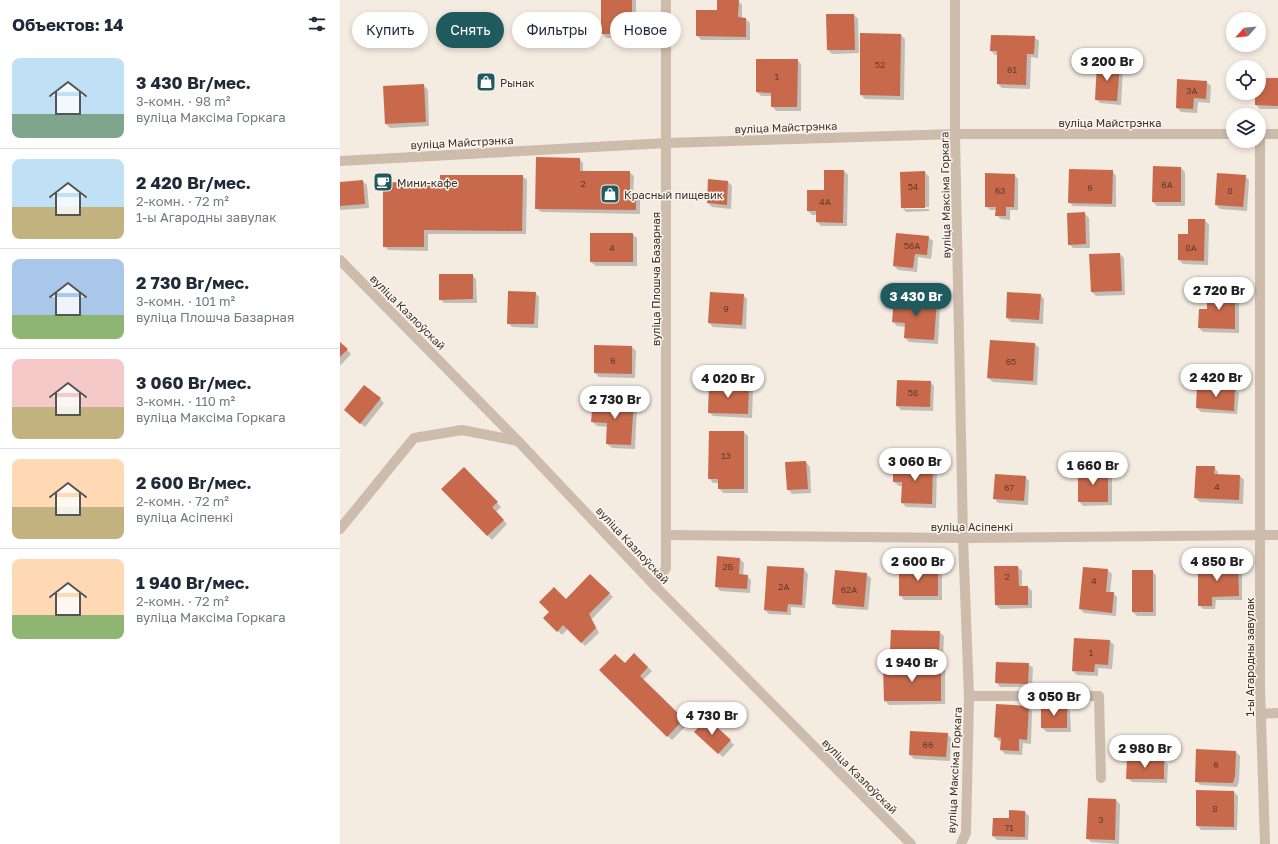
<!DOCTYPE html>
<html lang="ru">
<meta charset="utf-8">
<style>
:root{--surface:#fff;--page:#f6f6f7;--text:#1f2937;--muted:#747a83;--line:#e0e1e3;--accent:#1f5a5e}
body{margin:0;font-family:"Golos Text",sans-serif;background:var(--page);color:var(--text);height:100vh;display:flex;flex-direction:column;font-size:15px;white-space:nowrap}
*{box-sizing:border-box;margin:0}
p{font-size:13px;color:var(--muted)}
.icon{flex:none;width:22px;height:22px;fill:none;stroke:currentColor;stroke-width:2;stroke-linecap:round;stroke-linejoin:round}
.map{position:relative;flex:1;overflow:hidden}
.drawer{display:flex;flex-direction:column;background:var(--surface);width:340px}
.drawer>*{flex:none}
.hud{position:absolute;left:12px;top:12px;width:380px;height:36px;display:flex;gap:8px}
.needle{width:26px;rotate:243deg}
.fabs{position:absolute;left:886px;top:12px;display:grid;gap:8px}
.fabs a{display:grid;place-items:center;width:40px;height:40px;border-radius:50%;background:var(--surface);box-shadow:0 2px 6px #0003;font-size:20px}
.price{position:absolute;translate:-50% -34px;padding:0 9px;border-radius:14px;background:#fff;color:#222;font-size:13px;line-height:26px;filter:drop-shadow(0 1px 2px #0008)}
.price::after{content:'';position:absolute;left:50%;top:24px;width:12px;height:9px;margin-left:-6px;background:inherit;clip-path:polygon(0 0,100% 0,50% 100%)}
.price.active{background:var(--accent);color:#fff}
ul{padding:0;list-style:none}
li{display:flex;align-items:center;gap:12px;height:100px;padding:0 12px}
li+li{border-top:1px solid var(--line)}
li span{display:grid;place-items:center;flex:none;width:112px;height:80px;border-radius:8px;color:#555}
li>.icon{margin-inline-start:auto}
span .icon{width:48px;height:48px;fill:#fffc;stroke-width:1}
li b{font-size:17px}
h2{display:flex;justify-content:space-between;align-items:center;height:48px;padding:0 12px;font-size:17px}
.pill{padding:0 14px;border-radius:18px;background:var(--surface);box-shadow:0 2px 6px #0003;font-size:14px;line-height:36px}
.pill.active{background:var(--accent);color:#fff}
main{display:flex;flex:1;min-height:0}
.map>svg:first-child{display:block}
.shadow{fill:#0003}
.building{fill:#c8694b}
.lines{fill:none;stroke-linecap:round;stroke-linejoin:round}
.minor{stroke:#cdbbac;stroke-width:10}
.tertiary{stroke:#cdbbac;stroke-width:10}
.labels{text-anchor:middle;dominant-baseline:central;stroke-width:3;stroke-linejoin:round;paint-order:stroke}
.number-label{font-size:9px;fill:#5e3e33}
.poi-label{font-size:11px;fill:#3b302b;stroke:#fbf5ee;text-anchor:start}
.street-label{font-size:11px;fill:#3b302b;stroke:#fbf5ee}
</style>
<main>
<section class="drawer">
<h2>Объектов: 14<svg class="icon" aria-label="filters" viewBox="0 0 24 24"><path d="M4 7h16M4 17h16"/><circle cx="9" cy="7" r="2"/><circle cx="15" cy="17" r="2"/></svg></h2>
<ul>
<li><span style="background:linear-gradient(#bfe0f5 70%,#7fa58c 0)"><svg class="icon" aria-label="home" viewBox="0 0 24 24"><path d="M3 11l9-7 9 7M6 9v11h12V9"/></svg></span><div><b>3 430 Br/мес.</b><p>3-комн. · 98 m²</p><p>вуліца Максіма Горкага</p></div></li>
<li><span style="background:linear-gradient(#bfe0f5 60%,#c2b280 0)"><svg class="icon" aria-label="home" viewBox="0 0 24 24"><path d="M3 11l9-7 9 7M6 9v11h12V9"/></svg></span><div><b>2 420 Br/мес.</b><p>2-комн. · 72 m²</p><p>1-ы Агародны завулак</p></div></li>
<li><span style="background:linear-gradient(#a9c7e8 70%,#8fb573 0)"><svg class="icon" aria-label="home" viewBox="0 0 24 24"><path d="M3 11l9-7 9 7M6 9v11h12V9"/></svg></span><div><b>2 730 Br/мес.</b><p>3-комн. · 101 m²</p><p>вуліца Плошча Базарная</p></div></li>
<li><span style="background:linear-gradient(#f6c9c9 60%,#c2b280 0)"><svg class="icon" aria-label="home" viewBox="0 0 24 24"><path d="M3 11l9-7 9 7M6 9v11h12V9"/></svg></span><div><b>3 060 Br/мес.</b><p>3-комн. · 110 m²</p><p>вуліца Максіма Горкага</p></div></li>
<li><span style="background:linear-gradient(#ffd9b3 60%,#c2b280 0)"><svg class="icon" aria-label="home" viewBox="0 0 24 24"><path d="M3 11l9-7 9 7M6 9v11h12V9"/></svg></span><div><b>2 600 Br/мес.</b><p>2-комн. · 72 m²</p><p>вуліца Асіпенкі</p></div></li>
<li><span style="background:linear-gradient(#ffd9b3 70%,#8fb573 0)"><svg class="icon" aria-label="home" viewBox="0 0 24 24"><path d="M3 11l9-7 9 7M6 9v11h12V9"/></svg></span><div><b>1 940 Br/мес.</b><p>2-комн. · 72 m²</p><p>вуліца Максіма Горкага</p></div></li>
</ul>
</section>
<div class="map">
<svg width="938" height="844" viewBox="0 0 938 844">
<rect width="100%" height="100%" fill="#f4ebe1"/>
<g class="shadow">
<polygon points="262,0 296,0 296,37 266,38 262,33"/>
<polygon points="398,1 402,5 402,18 406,19 410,23 410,40 361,40 357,35 378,11"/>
<polygon points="514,15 518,19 519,53 492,54 488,50"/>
<polygon points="521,34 561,35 565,39 564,100 525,99 521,95"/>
<polygon points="694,37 699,41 698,58 691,57 690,89 662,88 658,84 658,55 655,55 651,51"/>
<polygon points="457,60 461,64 461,111 436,111 432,106 432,96 421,96 417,92"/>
<polygon points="779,65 783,69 781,105 760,103 756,99"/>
<polygon points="919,79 938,79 938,109 920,109 916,105 916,93 919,93"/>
<polygon points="866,82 871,86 870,103 858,102 857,113 841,112 837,108"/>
<polygon points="83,85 88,90 89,126 50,128 46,124"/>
<polygon points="239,159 243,163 243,172 289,172 294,176 293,195 296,195 300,199 300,214 201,212 196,208"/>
<polygon points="841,168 845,172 845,206 817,206 813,202"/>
<polygon points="504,171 508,175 507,226 481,226 477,222 477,215 472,215 468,211"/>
<polygon points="772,171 776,176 776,207 733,206 729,202"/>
<polygon points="585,172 589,177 589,207 565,207 565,209 589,209 589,211 566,212 562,207"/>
<polygon points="674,175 678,179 678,210 670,210 670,220 661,219 656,215 657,210 650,210 646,206"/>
<polygon points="182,176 187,180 186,234 88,234 88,251 48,250 44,246 101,184"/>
<polygon points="905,176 909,180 907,211 880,209 876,205"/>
<polygon points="369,180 388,182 392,186 391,209 372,207 368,203"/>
<polygon points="22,181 27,185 29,208 0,210 0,183"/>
<polygon points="744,213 749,218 750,248 733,248 729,244"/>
<polygon points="865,220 869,225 868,265 843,264 839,260 839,235 849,235"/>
<polygon points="292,234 297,238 297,266 256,266 251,262"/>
<polygon points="588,237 593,241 591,259 578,257 577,272 558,270 554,266"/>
<polygon points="780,254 784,258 785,295 756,296 752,292 750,255"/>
<polygon points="132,275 136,279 137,303 104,303 100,299"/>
<polygon points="895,292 899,296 899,333 863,332 859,328 860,310 868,310"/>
<polygon points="195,293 199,297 198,328 172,327 168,323"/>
<polygon points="403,295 407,299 406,329 373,327 369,323"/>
<polygon points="700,295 704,299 703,324 671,322 667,318"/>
<polygon points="596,301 600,305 598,344 569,342 565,338 566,327 557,326 553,322"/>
<polygon points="651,341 695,344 699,348 697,385 653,382 648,378"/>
<polygon points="0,343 11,354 0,366"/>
<polygon points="255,346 292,347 296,351 295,378 259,377 255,373"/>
<polygon points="590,382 594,386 593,411 561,410 557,406"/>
<polygon points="408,386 413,390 412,418 373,416 369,412"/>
<polygon points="894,389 899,393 897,414 861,412 857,408"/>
<polygon points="40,399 44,403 25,427 9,414"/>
<polygon points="293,402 297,407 295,449 272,448 267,444 268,427 257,426 252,422"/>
<polygon points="404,432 408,436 408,493 383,493 379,488 379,483 373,483 369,478"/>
<polygon points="466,462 470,467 471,493 452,494 448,489"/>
<polygon points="592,464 597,468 596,508 566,507 562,503 562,486 559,486 554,482"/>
<polygon points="874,467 878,472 878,475 900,476 904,480 903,504 860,502 855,498"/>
<polygon points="124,469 161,507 156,512 167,524 152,540 103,489"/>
<polygon points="767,471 772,475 772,505 743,506 739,501"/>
<polygon points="685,477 689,481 688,505 658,503 654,498"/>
<polygon points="378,557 400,559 404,563 403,576 407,576 411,580 410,593 380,591 376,586"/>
<polygon points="898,564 902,569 902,600 876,600 875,609 863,609 859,605"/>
<polygon points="678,567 682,571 682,587 688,587 692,591 692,608 660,609 656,605"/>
<polygon points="598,568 602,572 602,600 564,600 560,595"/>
<polygon points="744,568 767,570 772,574 770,593 773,593 777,597 776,616 744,613 740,609"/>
<polygon points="464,569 468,574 465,608 451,607 451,615 429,614 425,610"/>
<polygon points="812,571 816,575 816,616 797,616 793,612"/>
<polygon points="526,574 531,578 528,610 497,608 493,604"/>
<polygon points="250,575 273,597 252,619 259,633 245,646 228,629 222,635 205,618 226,600"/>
<polygon points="599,632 604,636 603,656 555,654 551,650"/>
<polygon points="770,641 774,645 772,669 758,668 758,676 737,675 733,671"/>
<polygon points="294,654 312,671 303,680 348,724 332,740 261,670 285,664"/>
<polygon points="688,664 693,668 692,687 660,687 656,682"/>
<polygon points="601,665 605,670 605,704 549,705 545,701"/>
<polygon points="688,707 692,711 691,744 683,743 682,755 665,754 661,750 662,741 659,741 655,737"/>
<polygon points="726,707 730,711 731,732 707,732 702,728"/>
<polygon points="607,734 611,738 610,761 574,759 570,755"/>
<polygon points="359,736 390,741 394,745 383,757"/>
<polygon points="896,752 900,756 899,781 897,787 860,785 856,781"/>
<polygon points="824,761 828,765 827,783 792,782 787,778"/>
<polygon points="894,792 898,796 897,830 861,830 857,825"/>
<polygon points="749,799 776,800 780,804 779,844 751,842 747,838"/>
<polygon points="685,812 689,816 688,840 657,840 653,836 670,819"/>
</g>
<g class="building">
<rect x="261" y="0" width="31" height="34"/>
<polygon points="377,0 399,0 398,17 406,18 406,37 356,36 356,10 377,10"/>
<polygon points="486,14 514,14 515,50 487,50"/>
<polygon points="520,33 561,34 560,96 520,95"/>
<polygon points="651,35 695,36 694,54 687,54 686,85 657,84 657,51 650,51"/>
<polygon points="416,59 458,59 457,107 431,107 431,93 416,92"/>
<polygon points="757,62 780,64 777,101 755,100"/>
<polygon points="919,78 938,78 938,106 915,105 915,93 919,93"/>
<polygon points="837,79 867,81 866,99 854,98 853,109 836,108"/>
<polygon points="84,84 86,122 45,124 43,86"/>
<polygon points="196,157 240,158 240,171 290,171 290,194 296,194 296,210 195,209"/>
<polygon points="813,166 841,167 841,202 812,202"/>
<polygon points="729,169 773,170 772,204 728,203"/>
<polygon points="484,170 504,170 503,223 476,222 476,211 467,211 467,190 484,190"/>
<polygon points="585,171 585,208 561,208 560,172"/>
<polygon points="645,173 675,174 674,207 666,207 666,216 655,216 656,207 645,207"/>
<polygon points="877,173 906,175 903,207 875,205"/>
<polygon points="100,175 183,175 182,231 84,230 84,247 43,247 43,182 100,183"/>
<polygon points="368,179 388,181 387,205 367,203"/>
<polygon points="23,180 25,204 0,206 0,182"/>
<polygon points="745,212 746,244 728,245 727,213"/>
<polygon points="848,219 865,219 864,261 838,260 838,234 848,234"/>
<rect x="250" y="233" width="43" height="29"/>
<polygon points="556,233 589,236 587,255 575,254 573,268 553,266"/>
<polygon points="780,253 782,291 751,292 749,254"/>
<polygon points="99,274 133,274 133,299 99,300"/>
<polygon points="168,291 196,292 194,324 167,324"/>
<polygon points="867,291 895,291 895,329 858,328 859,309 867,309"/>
<polygon points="370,292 404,294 402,325 368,323"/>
<polygon points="667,292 701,294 699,320 666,318"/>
<polygon points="554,297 597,300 594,340 564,338 565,323 552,322"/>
<polygon points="650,340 695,343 693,381 647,378"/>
<polygon points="0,342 8,349 0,357"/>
<polygon points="254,345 292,346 292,374 254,373"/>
<polygon points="557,380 591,381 590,407 556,406"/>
<polygon points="369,383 409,385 408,414 368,413"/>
<polygon points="24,385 41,398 20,424 4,410"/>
<polygon points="857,385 895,388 894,411 856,408"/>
<polygon points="253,399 294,401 291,445 266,444 267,423 251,422"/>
<polygon points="369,431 404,431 404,489 378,489 378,479 368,479"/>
<polygon points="466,461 468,489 447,490 445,462"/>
<polygon points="553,463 593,463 592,504 561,503 562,482 553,482"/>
<polygon points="856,466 875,466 874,474 900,475 899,500 854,498"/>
<polygon points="124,467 158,502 152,507 164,520 147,536 101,489"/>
<rect x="738" y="470" width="30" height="32"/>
<polygon points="655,474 686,476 684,501 653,499"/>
<polygon points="377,556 400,558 399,574 408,575 407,589 375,587"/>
<polygon points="898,563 899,596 872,597 872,606 858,606 858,564"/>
<polygon points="427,566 464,568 462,605 448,604 447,612 424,610"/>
<polygon points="654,566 678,566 679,586 688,586 688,605 655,605"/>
<rect x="559" y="567" width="39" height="29"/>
<polygon points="743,567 768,569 766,592 774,592 772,613 739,609"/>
<polygon points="495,570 527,573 524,607 492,604"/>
<rect x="792" y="570" width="21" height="42"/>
<polygon points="250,574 270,593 249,614 256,628 241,643 223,625 217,632 203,618 209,612 199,602 214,587 226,599"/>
<polygon points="551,630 600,631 599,652 550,651"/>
<polygon points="734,638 770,640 768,665 755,664 754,672 732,671"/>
<polygon points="294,653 308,667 300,676 344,719 327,737 259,670 275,654 285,663"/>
<polygon points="656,662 689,663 688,684 655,683"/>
<polygon points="601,664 601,701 544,701 543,665"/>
<polygon points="656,704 689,706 687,740 679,739 679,751 660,750 661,738 654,737"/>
<rect x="701" y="706" width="26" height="22"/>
<polygon points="367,718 391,740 378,754 354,732"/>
<polygon points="570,731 608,733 606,757 569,755"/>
<polygon points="856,749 896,751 895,776 893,783 855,782"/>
<polygon points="787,759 824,760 824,779 786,779"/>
<polygon points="856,790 894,791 894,827 856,826"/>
<polygon points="748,798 776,799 775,840 746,839"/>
<polygon points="669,810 685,811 685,837 652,836 653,818 669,818"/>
</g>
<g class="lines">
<g class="minor">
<polyline points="615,0 615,134 623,538 629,696 626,833 621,844"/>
<polyline points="919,134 938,134"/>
<polyline points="920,134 920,688 925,844"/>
<polyline points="0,161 327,143 615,134 893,134"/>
<polyline points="0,260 178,441 315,586"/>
<polyline points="0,529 74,438 122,430 178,441"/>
<polyline points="327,535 623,538 938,535"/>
<polyline points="629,696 759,696 761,778"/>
<polyline points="921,714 938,713"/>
</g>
<polyline class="tertiary" points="326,0 326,568 315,586 571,844"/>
</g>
<defs>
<g id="shop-square" transform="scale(1)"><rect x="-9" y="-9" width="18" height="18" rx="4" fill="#1f5a5e" stroke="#fbf5ee"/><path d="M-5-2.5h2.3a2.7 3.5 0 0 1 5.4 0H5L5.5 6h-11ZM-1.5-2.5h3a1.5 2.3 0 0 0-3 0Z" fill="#fff"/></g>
<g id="cafe-square" transform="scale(1)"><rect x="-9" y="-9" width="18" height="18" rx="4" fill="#1f5a5e" stroke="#fbf5ee"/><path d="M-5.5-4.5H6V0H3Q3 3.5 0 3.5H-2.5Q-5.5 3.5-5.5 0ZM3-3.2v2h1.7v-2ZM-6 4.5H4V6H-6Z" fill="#fff"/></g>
</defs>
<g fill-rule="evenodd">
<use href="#shop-square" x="146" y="82"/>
<use href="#cafe-square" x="43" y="182"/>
<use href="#shop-square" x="270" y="194"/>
</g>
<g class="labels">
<g class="number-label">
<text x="540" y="64">52</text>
<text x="672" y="69">61</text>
<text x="437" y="76">1</text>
<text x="852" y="90">3А</text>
<text x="243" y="183">2</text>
<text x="827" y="184">6А</text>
<text x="573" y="186">54</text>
<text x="750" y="187">6</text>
<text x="660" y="190">63</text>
<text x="890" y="190">8</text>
<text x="485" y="201">4А</text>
<text x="572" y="245">56А</text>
<text x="272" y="247">4</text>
<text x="851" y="247">8А</text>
<text x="386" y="308">9</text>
<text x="273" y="360">6</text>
<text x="671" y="361">65</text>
<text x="573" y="392">58</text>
<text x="386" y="455">13</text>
<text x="877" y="486">4</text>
<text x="669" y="487">67</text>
<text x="388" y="566">2Б</text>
<text x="667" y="576">2</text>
<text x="754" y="580">4</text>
<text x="444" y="586">2А</text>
<text x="509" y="589">62А</text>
<text x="751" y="652">1</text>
<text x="588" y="744">66</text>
<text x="876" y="764">6</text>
<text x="875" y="808">8</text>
<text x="761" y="819">3</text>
<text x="669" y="827">71</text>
</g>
<g class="poi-label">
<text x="160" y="82">Рынак</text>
<text x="57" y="182">Мини-кафе</text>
<text x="284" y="194">Красный пищевик</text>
</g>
<g class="street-label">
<text x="770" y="122">вуліца Майстрэнка</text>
<text transform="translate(446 127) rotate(-2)">вуліца Майстрэнка</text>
<text transform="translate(122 142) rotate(-3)">вуліца Майстрэнка</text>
<text transform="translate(605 195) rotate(-91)">вуліца Максіма Горкага</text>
<text transform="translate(315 279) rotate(-90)">вуліца Плошча Базарная</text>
<text transform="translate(68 312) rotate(45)">вуліца Казлоўскай</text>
<text x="632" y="526">вуліца Асіпенкі</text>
<text transform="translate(293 545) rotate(47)">вуліца Казлоўскай</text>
<text transform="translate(909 657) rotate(-90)">1-ы Агародны завулак</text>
<text transform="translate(614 770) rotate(-87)">вуліца Максіма Горкага</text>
<text transform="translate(520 776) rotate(45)">вуліца Казлоўскай</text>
</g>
</g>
</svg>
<div class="fabs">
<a><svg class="needle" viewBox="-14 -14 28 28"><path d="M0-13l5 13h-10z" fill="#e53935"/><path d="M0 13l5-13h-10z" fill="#747a83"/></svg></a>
<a><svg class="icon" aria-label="locate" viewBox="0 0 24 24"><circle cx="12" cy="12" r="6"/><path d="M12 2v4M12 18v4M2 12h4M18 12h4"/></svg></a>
<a><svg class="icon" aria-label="layers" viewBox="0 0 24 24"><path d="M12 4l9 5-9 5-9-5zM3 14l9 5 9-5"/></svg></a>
</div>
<b class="price" style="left:767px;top:82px">3 200 Br</b>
<b class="price" style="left:879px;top:311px">2 720 Br</b>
<b class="price active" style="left:576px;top:317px">3 430 Br</b>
<b class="price" style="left:876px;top:398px">2 420 Br</b>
<b class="price" style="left:388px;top:399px">4 020 Br</b>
<b class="price" style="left:275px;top:420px">2 730 Br</b>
<b class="price" style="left:575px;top:482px">3 060 Br</b>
<b class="price" style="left:753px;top:486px">1 660 Br</b>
<b class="price" style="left:578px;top:582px">2 600 Br</b>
<b class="price" style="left:877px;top:582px">4 850 Br</b>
<b class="price" style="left:572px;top:683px">1 940 Br</b>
<b class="price" style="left:714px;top:717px">3 050 Br</b>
<b class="price" style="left:372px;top:736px">4 730 Br</b>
<b class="price" style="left:805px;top:769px">2 980 Br</b>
<div class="hud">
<a class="pill">Купить</a>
<a class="pill active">Снять</a>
<a class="pill">Фильтры</a>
<a class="pill">Новое</a>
</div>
</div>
</main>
